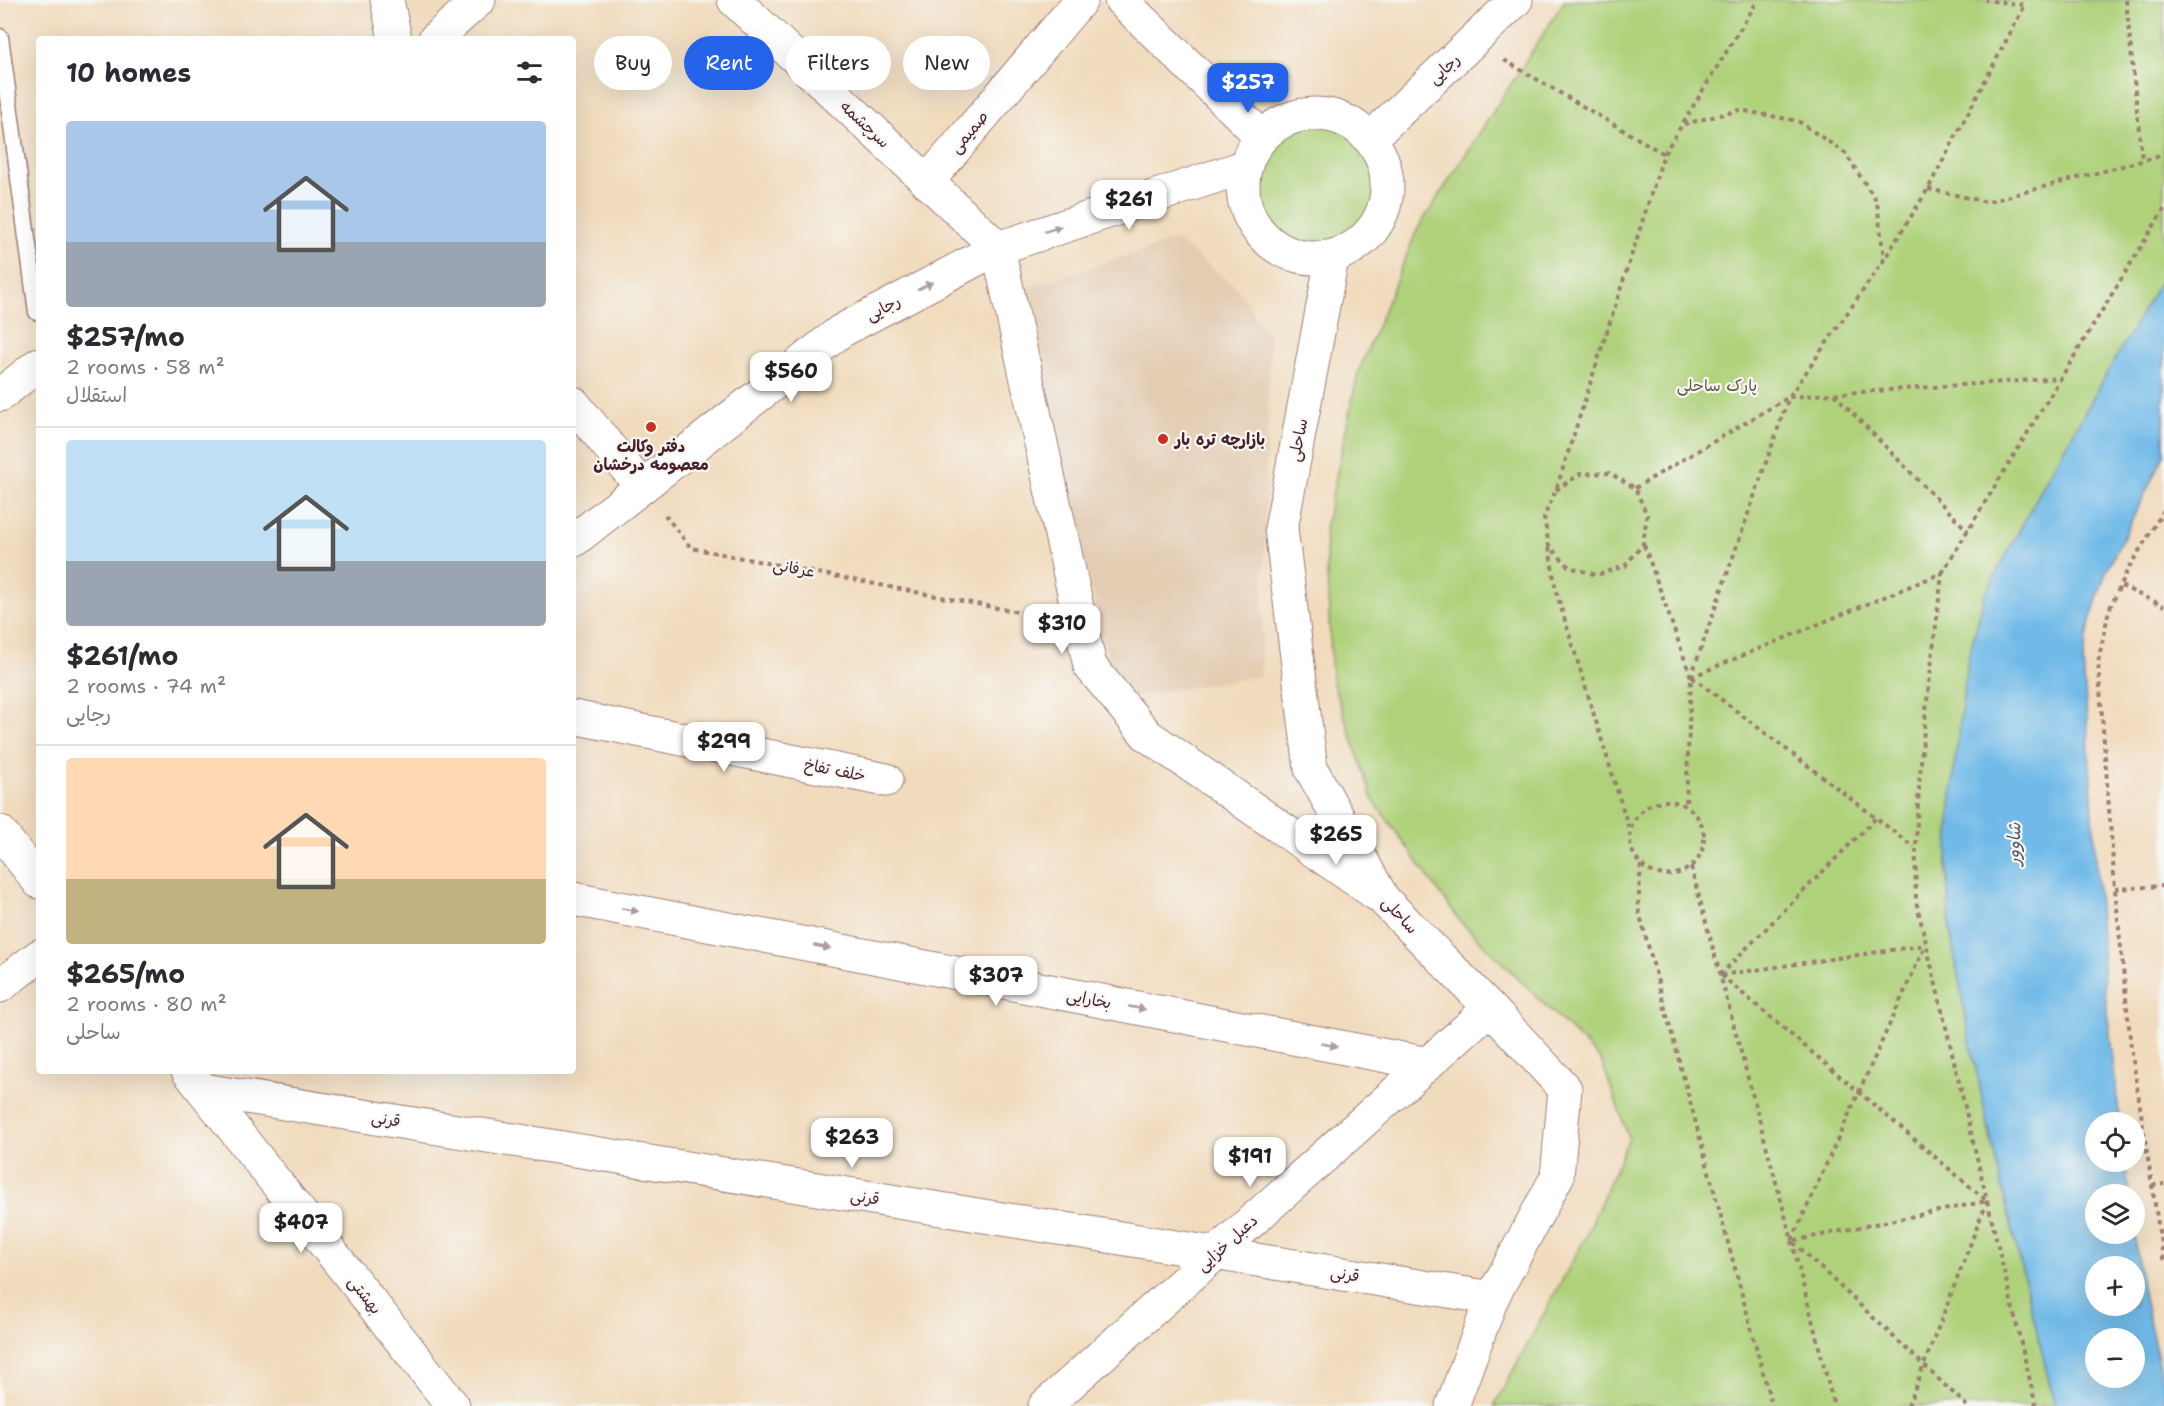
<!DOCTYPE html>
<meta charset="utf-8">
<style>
:root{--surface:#fff;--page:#f2f2f3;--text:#2b2b33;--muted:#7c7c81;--line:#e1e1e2;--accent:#2563eb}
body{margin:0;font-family:"Shantell Sans","Playpen Sans Arabic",sans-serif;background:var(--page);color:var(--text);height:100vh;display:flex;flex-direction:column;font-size:22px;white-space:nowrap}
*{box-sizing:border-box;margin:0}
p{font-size:20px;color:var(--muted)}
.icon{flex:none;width:33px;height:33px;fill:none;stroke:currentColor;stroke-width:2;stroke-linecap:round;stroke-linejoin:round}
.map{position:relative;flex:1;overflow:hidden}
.drawer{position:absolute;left:36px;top:36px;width:540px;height:1038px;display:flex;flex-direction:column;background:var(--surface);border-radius:6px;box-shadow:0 6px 24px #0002}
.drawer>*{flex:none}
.top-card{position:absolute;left:594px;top:36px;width:570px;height:54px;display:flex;gap:12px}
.fabs{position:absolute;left:2085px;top:1112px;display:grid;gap:12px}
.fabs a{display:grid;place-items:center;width:60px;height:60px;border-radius:50%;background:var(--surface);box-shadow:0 6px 24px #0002;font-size:30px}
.price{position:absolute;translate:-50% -51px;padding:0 14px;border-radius:12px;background:#fff;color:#222;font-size:20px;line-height:39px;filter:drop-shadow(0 2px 3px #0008)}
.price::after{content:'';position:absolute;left:50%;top:36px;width:18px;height:14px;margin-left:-9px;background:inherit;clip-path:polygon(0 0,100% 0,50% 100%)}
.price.active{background:var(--accent);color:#fff}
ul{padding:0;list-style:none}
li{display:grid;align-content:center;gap:12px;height:318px;padding:0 30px}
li+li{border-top:2px solid var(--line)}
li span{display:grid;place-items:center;height:186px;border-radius:6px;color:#555}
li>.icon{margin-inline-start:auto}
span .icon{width:108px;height:108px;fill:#fffc;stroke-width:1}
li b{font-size:26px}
h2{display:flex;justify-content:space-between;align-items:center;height:72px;padding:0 30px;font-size:26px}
.chip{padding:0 21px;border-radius:27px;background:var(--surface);box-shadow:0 6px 24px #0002;font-size:21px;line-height:54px}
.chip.active{background:var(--accent);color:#fff}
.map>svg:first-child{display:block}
.built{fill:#e3ccb2}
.green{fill:#afd17a;stroke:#7c7852;stroke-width:1.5}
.water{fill:#6fbae8;stroke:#5c6c8a;stroke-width:1.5;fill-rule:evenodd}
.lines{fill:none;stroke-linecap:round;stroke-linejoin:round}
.lane-casing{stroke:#9e7d74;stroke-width:19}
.street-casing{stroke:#9e7d74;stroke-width:35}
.secondary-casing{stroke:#9e7d74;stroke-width:35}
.path{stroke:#9e7d74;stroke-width:4;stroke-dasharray:4.5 4.5;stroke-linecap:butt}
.lane{stroke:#fff;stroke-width:16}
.street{stroke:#fff;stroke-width:33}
.secondary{stroke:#fff;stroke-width:33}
.oneway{fill:#ae9aa0}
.poi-dot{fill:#c8321e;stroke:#f6f6f2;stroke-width:2}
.labels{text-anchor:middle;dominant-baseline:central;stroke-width:4.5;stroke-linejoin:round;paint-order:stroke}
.street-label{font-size:16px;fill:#4a1f2b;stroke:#f6f6f2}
.park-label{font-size:16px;fill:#685443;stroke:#f6f6f2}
.poi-label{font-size:16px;font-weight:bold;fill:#4a1f2b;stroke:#f6f6f2;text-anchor:start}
.water-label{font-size:18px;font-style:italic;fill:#57556d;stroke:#f6f6f2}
</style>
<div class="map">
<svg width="2164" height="1406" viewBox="0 0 2164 1406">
<rect width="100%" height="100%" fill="#f6f6f2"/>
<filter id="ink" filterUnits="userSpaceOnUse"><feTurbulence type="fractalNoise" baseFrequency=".0167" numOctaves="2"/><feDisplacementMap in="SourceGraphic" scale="12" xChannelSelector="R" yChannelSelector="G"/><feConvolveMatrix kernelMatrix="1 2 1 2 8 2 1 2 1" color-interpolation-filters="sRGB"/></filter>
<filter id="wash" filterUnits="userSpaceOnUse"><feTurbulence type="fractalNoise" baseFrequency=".008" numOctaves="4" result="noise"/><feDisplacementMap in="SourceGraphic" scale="24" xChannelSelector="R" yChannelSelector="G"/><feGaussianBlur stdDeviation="1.35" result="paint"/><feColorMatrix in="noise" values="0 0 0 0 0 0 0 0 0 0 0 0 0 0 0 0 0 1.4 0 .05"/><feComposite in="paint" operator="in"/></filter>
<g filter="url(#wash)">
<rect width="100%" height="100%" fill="#f1dbbd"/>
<polygon class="built" points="1176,240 1236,287 1270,337 1261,676 1117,699 1080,541 1026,288"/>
<g class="green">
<polygon points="1565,0 2164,0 2164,274 2049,475 1984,597 1954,769 1947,861 1950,930 1969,1037 1996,1162 2055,1406 1494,1406 1586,1236 1629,1138 1601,1060 1460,921 1373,800 1332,680 1325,529 1358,373 1417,230"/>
<polygon points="1298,121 1337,121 1366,143 1382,173 1381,209 1363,238 1330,254 1296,253 1266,236 1248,206 1248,169 1267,139"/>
</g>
<path class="water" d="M 2164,274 L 2164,455 L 2106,572 L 2091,617 L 2083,659 L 2104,984 L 2120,1122 L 2096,1122 L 2096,1161 L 2125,1161 L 2129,1194 L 2096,1194 L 2096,1233 L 2134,1233 L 2144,1299 L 2164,1385 L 2164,1406 L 2055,1406 L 1996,1162 L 1969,1037 L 1950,930 L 1947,861 L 1954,769 L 1968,659 L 1984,597 L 2049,475 ZM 2096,1266 L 2134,1266 L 2134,1305 L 2096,1305 ZM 2096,1338 L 2134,1338 L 2134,1377 L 2096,1377 Z"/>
</g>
<g filter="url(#ink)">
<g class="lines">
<g class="lane-casing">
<polyline id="lane" points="0,37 37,312"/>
</g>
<g class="street-casing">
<g id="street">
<polyline points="387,0 395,39"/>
<polyline points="734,0 998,248"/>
<polyline points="1121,0 1261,136"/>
<circle cx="1315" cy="186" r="72"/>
<polyline points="1371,138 1516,0"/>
<polyline points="927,182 1081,0"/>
<polyline points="998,248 1090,666 1147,735 1376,894"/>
<polyline points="1332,258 1281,529 1311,769 1383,899 1490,1008 1565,1089 1557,1177 1492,1298 1452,1406"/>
<polyline points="573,403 642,487"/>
<polyline points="573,541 841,331 998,248 1244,167"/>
<polyline points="573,717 886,780"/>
<polyline points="0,832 39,882"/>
<polyline points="573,899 1428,1064"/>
<polyline points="0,986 39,956"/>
<polyline points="188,1071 453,1406"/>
<polyline points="203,1090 1492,1298"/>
<polyline points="1045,1406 1490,1008"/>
</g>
</g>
<g class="secondary-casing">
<g id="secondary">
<polyline points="435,39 479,0"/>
<polyline points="0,395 39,364"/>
</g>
</g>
<g class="path">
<polyline points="2126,0 2142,161"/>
<polyline points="1504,60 1664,154"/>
<polyline points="1684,124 1740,110 1798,121 1845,153 1877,202 1884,259"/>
<polyline points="1928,189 1987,202 2164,155"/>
<polyline points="1834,394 1968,531"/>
<polyline points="1635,488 1789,397 1884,260 1928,189 2025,5 1985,0"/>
<polyline points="1556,490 1580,474 1609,473 1635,488 1647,515 1643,544 1625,566 1597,575 1569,567 1549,546 1544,517 1556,490 1664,154 1758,0"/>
<polyline points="2164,510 2128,569 2109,610 2098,662 2115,889 2131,1047 2164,1264"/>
<polyline points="665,515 691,548 1043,617"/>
<polyline points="1644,545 1691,677 1686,806"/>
<polyline points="1549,547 1556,591 1630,832"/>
<polyline points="1942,573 2164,209"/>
<polyline points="2121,586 2164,606"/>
<path d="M 1691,677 L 1942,573 C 1930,682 1913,791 1916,901 L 2036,1406"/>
<polyline points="1691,677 1789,397 2061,378"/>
<polyline points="1692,677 1914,847"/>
<circle cx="1667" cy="838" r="37"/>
<polyline points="1641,865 1638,908 1772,1406"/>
<polyline points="1691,867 1792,1241 1834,1406"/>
<polyline points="2115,889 2164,886"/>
<polyline points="1720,975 1876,818"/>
<polyline points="1721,975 1987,1201"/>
<polyline points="1721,975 1926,945"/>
<polyline points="2152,1185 2164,1184"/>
<polyline points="1792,1240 1925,946"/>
<polyline points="1908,1406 1987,1201"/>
<polyline points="1967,1406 1792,1241 1987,1201"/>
</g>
<use href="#lane" class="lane"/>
<use href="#street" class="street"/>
<use href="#secondary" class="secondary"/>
</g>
<defs><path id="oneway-solid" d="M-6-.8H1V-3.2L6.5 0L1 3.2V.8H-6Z" transform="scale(1.5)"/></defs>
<g class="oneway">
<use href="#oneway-solid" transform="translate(1053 229) rotate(-18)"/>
<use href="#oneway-solid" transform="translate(925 286) rotate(-28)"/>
<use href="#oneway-solid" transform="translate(630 910) rotate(11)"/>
<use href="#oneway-solid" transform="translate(822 947) rotate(11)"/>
<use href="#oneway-solid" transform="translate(1137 1008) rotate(11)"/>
<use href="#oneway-solid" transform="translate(1329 1045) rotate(11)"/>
</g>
</g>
<g class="poi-dot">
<circle cx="651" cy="427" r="6"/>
<circle cx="1163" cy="439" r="6"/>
</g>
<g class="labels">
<g class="street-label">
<text transform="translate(1444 69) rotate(-43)">رجایی</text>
<text transform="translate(865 124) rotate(43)">سرچشمه</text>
<text transform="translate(969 132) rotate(-50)">صمیمی</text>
<text transform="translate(883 308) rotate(-28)">رجایی</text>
<text transform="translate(1298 440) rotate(-79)">ساحلی</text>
<text transform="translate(794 568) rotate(11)">عرفانی</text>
<text transform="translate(835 770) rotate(11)">خلف تفاخ</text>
<text transform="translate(1400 915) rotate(47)">ساحلی</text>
<text transform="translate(1089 999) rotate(11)">بخارایی</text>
<text transform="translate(386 1119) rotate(9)">قرنی</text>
<text transform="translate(865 1197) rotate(9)">قرنی</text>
<text transform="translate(1227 1243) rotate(-42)">دعبل خزایی</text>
<text transform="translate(1345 1274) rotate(9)">قرنی</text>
<text transform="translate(365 1295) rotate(52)">بهشتی</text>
</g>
<g class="park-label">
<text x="1717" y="385">پارک ساحلی</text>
</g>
<g class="poi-label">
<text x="1175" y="439">بازارچه تره بار</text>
<text x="651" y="446" text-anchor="middle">دفتر وکالت<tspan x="651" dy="18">معصومه درخشان</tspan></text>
</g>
<g class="water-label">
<text transform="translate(2014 844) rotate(-89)">شاوور</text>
</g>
</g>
</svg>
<div class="fabs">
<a><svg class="icon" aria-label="locate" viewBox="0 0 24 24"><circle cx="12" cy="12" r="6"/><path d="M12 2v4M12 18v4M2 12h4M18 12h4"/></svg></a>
<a><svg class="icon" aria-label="layers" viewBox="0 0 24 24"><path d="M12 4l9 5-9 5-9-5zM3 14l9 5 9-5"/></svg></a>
<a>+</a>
<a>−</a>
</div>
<b class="price active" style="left:1248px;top:114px">$257</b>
<b class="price" style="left:1129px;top:231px">$261</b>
<b class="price" style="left:791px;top:403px">$560</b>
<b class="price" style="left:1062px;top:655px">$310</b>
<b class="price" style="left:724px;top:773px">$299</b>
<b class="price" style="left:1336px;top:866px">$265</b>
<b class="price" style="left:996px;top:1007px">$307</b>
<b class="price" style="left:852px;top:1169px">$263</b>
<b class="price" style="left:1250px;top:1188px">$191</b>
<b class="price" style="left:301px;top:1254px">$407</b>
<div class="top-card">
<a class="chip">Buy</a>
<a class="chip active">Rent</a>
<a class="chip">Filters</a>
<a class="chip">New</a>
</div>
<section class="drawer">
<h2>10 homes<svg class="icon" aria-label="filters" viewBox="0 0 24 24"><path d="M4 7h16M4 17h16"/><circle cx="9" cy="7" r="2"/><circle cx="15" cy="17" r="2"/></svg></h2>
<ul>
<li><span style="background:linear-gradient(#a9c7e8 65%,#9aa5b1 0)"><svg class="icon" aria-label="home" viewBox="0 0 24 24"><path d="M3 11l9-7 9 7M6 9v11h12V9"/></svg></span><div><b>$257/mo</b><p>2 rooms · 58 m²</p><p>استقلال</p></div></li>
<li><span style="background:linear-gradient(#bfe0f5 65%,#9aa5b1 0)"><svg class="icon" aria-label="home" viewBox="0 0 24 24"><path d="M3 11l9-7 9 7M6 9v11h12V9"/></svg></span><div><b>$261/mo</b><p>2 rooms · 74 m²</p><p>رجایی</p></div></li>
<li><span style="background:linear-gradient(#ffd9b3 65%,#c2b280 0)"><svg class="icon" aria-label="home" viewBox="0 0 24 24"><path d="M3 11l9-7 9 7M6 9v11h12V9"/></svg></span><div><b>$265/mo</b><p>2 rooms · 80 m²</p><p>ساحلی</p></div></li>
</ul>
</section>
</div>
